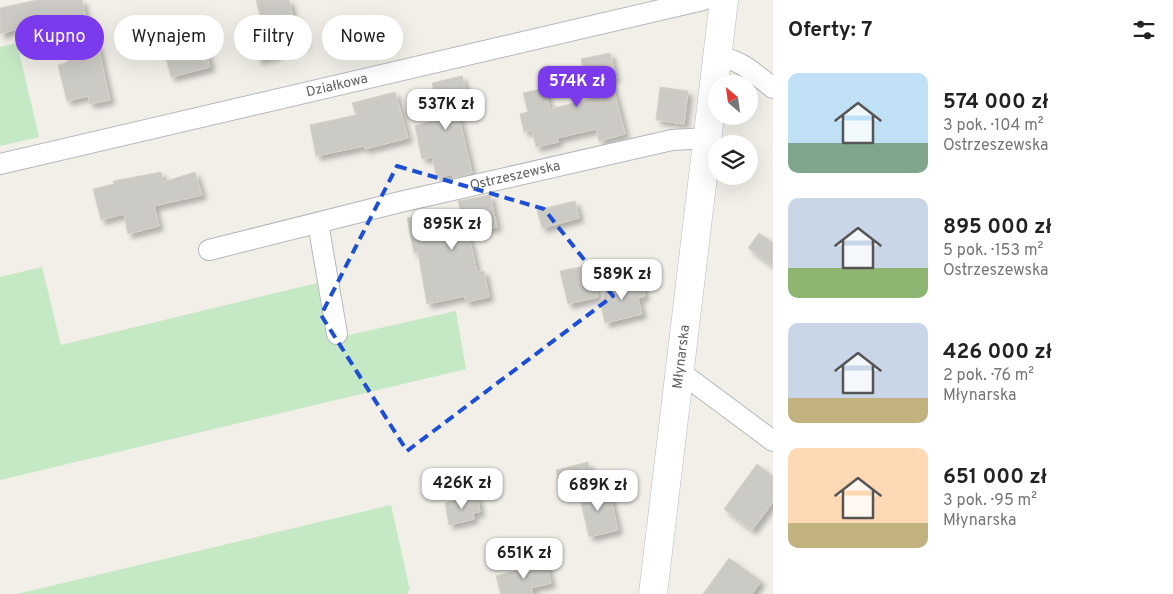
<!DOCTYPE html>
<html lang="pl">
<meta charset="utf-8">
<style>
:root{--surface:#fff;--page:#f6f6f6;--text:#222;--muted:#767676;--accent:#7c3aed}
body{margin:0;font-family:Overpass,sans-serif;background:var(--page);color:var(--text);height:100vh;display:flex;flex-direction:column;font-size:19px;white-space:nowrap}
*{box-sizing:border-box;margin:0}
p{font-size:16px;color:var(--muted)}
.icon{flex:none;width:28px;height:28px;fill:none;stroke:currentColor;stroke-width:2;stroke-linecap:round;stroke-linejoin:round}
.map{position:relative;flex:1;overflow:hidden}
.sheet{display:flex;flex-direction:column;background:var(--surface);width:400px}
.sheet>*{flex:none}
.top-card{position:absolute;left:15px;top:15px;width:475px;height:45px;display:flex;gap:10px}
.needle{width:32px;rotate:331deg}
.fabs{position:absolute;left:708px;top:75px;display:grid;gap:10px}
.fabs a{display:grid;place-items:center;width:50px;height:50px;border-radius:50%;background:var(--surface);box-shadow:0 5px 20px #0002;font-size:25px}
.price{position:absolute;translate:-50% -42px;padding:0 11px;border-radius:10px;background:#fff;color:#222;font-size:16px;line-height:32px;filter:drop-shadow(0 1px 2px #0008)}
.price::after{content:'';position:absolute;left:50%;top:30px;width:15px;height:11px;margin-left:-8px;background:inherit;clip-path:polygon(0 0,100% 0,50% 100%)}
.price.selected{background:var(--accent);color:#fff}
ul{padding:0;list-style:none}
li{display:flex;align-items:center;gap:15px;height:125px;padding:0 15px}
li span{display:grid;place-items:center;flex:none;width:140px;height:100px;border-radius:10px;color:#555}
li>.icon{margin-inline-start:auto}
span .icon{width:60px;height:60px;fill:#fffc;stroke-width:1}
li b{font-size:21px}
h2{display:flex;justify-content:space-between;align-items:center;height:60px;padding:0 15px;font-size:21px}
.tag{padding:0 18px;border-radius:22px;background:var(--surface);box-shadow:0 5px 20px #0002;font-size:18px;line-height:45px}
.tag.selected{background:var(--accent);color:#fff}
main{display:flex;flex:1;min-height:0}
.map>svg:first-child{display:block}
.green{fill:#c5e8c5}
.building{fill:#cccac5;stroke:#d6d1c6;filter:url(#shadow)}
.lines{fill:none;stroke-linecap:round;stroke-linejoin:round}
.street-casing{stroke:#b5b8bc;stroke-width:22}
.secondary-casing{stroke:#b6babf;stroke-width:29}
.street{stroke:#fff;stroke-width:20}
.secondary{stroke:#fff;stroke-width:28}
.marked{fill:none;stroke:#1d4ed8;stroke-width:4;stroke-dasharray:10 6;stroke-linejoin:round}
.labels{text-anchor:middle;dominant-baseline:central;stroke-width:4;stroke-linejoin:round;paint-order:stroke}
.street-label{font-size:14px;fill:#5f6368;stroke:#fff}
</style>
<main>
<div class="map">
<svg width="773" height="594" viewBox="0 0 773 594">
<defs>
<filter id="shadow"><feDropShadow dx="4.5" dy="4.5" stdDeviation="2.5" flood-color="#0004"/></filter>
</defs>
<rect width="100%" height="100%" fill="#f1efe8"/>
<g class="green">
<polygon points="17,43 39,137 0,146 0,47"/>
<polygon points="42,267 61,345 317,283 327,340 456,311 466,369 0,480 0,277"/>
<polygon points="391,505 410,590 407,591 408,594 17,594"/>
</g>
<g class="building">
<polygon points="37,0 82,0 92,43 97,42 110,100 90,104 88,96 67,101 58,65 68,62 59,23 34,28 33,24 0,34 0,8"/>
<polygon points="256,0 289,0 293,17 298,16 305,44 276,51 277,55 258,60 252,29 263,26"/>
<polygon points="193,43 195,49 205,46 210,67 171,77 164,50"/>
<polygon points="610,53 616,78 611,79 625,134 599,141 596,129 557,138 558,142 536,147 532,130 524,132 520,114 528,112 523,93 545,88 550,109 590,99 581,59"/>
<polygon points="462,76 470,106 457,109 472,173 453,178 453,174 437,178 432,157 422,159 415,126 440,119 432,83"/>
<polygon points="660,87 688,91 684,124 656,120"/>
<polygon points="395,92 408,138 365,149 364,146 316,156 310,125 356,115 352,103"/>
<polygon points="161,172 163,182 195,172 202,195 154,206 159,226 128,234 124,214 101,220 93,189 114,184 113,181"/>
<polygon points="490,195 497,227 468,233 477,272 484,271 489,297 466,302 465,296 427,304 418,252 414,253 407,218 426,215 427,220 461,213 458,201"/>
<polygon points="575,201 579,218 542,228 537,210"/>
<polygon points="759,233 773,243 773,266 748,248"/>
<polygon points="590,265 598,297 568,304 560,271"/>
<polygon points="640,278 645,296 638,298 642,314 605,323 602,310 605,287"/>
<polygon points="588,462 593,483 561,491 556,470"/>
<polygon points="757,464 773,476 773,502 752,530 724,509"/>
<polygon points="608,487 618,530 589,537 579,494"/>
<polygon points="477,495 480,512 473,513 474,519 449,525 445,503"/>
<polygon points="729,558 761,581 752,594 703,594"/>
<polygon points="546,563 551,583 531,588 533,594 501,594 496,576"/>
</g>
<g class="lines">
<g class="street-casing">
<g id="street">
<path d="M 716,57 C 740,58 755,74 773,88"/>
<path id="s1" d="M 0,164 L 703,0"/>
<polyline points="318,223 337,334"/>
<path id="s2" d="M 209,250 L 400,202 L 672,140 L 707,138"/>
<polyline points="679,371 773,441"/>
</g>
</g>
<g class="secondary-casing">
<g id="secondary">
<path id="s3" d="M 653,594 L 724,0"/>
</g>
</g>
<use href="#street" class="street"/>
<use href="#secondary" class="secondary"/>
</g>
<path class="marked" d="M 397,166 L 544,209 L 613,296 L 407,451 L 321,315 Z"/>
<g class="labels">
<g class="street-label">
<text stroke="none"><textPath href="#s1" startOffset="346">Działkowa</textPath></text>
<text stroke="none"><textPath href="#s2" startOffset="315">Ostrzeszewska</textPath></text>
<text stroke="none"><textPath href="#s3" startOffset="239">Młynarska</textPath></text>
</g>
</g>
</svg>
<div class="fabs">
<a><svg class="needle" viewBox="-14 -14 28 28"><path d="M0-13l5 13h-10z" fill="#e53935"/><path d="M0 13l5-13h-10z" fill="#767676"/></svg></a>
<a><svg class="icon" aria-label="layers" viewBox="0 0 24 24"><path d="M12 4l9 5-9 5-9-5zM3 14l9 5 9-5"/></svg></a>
</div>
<b class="price selected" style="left:577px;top:108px">574K zł</b>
<b class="price" style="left:446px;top:131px">537K zł</b>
<b class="price" style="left:452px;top:251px">895K zł</b>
<b class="price" style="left:622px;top:301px">589K zł</b>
<b class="price" style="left:462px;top:510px">426K zł</b>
<b class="price" style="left:598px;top:512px">689K zł</b>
<b class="price" style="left:524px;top:580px">651K zł</b>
<div class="top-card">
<a class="tag selected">Kupno</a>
<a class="tag">Wynajem</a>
<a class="tag">Filtry</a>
<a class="tag">Nowe</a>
</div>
</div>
<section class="sheet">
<h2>Oferty: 7<svg class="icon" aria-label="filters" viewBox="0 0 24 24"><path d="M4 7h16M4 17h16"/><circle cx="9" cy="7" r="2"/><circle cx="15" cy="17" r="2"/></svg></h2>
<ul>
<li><span style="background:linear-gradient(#bfe0f5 70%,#7fa58c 0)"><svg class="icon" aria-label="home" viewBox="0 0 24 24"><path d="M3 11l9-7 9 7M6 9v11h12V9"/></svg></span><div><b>574 000 zł</b><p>3 pok. · 104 m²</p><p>Ostrzeszewska</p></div></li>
<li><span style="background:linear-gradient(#c9d6e8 70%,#8fb573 0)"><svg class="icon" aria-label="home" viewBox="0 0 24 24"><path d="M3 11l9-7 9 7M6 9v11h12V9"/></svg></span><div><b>895 000 zł</b><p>5 pok. · 153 m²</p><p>Ostrzeszewska</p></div></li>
<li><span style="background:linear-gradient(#c9d6e8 75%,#c2b280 0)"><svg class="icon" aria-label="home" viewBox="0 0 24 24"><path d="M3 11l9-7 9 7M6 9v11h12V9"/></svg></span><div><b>426 000 zł</b><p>2 pok. · 76 m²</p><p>Młynarska</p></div></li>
<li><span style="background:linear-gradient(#ffd9b3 75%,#c2b280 0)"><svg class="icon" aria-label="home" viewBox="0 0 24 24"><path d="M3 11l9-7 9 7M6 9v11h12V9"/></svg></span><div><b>651 000 zł</b><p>3 pok. · 95 m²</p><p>Młynarska</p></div></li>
</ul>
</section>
</main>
